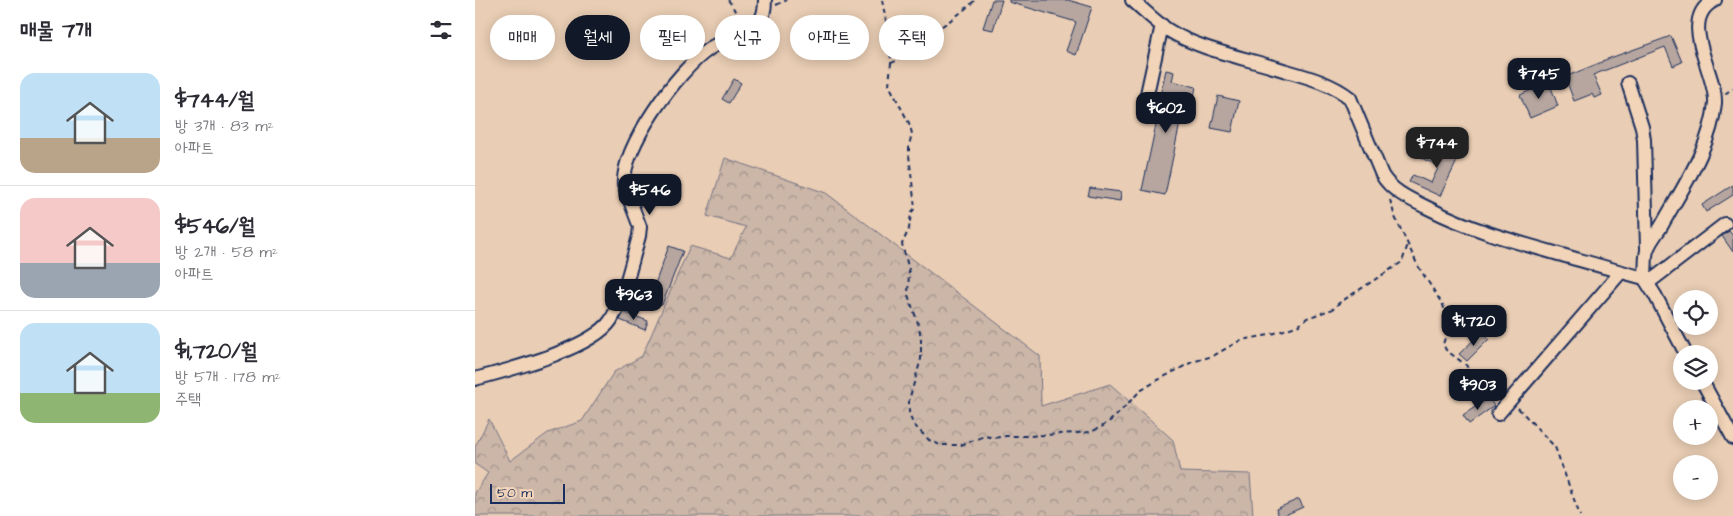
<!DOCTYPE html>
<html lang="ko">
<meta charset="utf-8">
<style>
:root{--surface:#fff;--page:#f7f7f7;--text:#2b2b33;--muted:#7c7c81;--line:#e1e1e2;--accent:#111827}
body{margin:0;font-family:"Architects Daughter","Poor Story",sans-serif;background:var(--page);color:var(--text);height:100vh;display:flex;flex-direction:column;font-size:19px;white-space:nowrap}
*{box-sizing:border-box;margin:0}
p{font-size:16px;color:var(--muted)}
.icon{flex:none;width:28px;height:28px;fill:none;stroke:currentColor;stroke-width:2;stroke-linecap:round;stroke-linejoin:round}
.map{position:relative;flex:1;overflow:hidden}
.side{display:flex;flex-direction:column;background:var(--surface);width:475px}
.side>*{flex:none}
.hud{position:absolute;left:15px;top:15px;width:475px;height:45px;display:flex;gap:10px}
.buttons{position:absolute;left:1198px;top:290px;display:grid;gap:10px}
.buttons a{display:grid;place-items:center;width:45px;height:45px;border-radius:50%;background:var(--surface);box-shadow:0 2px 12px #0003;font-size:25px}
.scale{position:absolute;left:15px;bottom:12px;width:75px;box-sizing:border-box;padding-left:5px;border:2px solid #1b2f5e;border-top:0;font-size:14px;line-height:18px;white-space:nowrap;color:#1b2f5e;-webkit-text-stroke:4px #f2d4b8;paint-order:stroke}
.price{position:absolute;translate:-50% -42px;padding:0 11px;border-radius:10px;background:var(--accent);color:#fff;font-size:16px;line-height:32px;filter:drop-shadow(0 1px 2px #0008)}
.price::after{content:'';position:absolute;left:50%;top:30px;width:15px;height:11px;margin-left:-8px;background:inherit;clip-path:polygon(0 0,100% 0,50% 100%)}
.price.selected{background:#222;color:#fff}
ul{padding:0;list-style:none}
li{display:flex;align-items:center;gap:15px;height:125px;padding:0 20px}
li+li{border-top:1px solid var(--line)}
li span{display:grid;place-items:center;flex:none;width:140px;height:100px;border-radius:15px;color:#555}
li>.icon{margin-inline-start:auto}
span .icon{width:60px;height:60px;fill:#fffc;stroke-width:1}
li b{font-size:21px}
h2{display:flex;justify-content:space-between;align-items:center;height:60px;padding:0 20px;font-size:21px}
.chip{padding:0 18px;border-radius:22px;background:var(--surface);box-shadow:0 2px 12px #0003;font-size:18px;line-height:45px}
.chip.selected{background:var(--accent);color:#fff}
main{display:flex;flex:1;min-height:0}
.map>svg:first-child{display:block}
.forest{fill:url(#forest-crowns);stroke:#737283}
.building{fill:#b6a69f;stroke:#1b2f5e}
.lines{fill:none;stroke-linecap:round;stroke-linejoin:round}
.minor-casing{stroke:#1b2f5e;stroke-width:16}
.path{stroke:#1b2f5e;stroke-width:2;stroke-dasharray:5 4;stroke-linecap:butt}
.minor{stroke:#f2d4b8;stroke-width:12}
</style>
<main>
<section class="side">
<h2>매물 7개<svg class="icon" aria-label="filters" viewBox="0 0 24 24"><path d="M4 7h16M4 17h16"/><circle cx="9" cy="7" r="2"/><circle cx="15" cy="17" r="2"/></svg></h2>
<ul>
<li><span style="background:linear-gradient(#bfe0f5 65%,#b9a48a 0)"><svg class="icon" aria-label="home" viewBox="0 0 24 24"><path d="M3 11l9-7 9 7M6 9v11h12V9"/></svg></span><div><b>$744/월</b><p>방 3개 · 83 m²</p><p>아파트</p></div></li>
<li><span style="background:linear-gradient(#f6c9c9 65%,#9aa5b1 0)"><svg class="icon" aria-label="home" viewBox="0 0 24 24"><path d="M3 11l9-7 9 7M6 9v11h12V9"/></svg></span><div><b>$546/월</b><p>방 2개 · 58 m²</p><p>아파트</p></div></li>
<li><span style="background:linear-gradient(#bfe0f5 70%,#8fb573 0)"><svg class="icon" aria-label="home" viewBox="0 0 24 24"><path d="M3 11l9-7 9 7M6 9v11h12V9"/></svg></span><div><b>$1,720/월</b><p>방 5개 · 178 m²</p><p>주택</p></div></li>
</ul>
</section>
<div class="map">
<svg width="1258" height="516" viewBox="0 0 1258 516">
<defs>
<pattern id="forest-crowns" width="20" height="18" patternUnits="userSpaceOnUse" patternTransform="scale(1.25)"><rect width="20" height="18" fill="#cbb6a8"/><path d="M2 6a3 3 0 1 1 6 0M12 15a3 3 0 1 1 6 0" fill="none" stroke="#a4948c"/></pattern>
</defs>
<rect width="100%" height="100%" fill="#e9cdb4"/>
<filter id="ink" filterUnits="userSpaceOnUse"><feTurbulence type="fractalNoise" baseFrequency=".02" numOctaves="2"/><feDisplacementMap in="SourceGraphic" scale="10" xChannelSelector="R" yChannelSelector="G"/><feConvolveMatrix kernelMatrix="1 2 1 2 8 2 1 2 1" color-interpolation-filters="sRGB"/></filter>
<g filter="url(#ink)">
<polygon class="forest" points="250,158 351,193 565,356 566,406 635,384 698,440 705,472 775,474 778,516 0,516 0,493 13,473 0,464 0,447 14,419 35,461 73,433 107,421 139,372 167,356 215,246 256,258 271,227 232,216"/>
<g class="building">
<polygon points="517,0 527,0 518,30 508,28"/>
<polygon points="534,0 593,0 617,7 601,55 591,51 601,22 534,2"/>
<polygon points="1196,36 1207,62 1198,66 1190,47 1118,75 1127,95 1119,98 1117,94 1099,101 1090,77 1127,62 1127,61"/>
<polygon points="691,70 699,72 697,81 721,87 719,96 711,94 690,195 667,190 688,92 686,91"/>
<polygon points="259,79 266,83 254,103 247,99"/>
<polygon points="1074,82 1083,106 1055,118 1045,95"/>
<polygon points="743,96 764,101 757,132 736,128"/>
<polygon points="953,142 984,157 965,196 934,182 938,175 956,183 964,166 946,158"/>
<polygon points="1258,185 1258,195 1231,212 1227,205"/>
<polygon points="615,188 646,192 645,201 613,196"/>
<polygon points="1254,231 1258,236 1258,252 1247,236"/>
<polygon points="194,246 208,251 187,305 174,300"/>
<polygon points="149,312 173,321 170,330 145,320"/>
<polygon points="1006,333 1014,339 992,361 984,354"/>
<polygon points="1014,398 1019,406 994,424 988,415"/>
<polygon points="824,499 828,507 808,516 804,516 801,509"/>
</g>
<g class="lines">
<g class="minor-casing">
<g id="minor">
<path d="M 657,0 C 669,10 680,22 693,30 C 721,48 765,57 798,67 C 824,75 854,81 875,98 L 907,175 C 917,192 937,200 953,208 C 996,230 1041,242 1087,255 C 1115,263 1142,271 1169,278 L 1180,295 L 1211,354"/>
<polyline points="1153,83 1167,127 1169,140 1172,248"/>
<polyline points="672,94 687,25"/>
<path d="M 1169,278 C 1172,268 1169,256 1173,248 C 1176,240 1183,232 1187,225 C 1208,187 1236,147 1240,103 C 1242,74 1201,19 1240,0"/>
<polyline points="1173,283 1250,224"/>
<path d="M 0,379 C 33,370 117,349 136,320 C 149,298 157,261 164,236 L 165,227 L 149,185 C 146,148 203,70 234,49 C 249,38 271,36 284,22 C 289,16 290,7 290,0"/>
<polyline points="1227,381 1258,438"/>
<polyline points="1023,414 1146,272"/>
</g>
</g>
<g class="path">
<path d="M 253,0 C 259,6 260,15 267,20"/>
<polyline points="407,0 415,42 416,63 414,85 435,125 437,134 434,145 434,155 440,208 436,213 434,229 427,244 434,270 433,295 444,326 446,339 446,359 434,400 434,413 438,424 454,440 465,445 486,445 510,436 519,438 531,436 555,436 616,432 628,426 640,417 665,391 683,380 717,362 738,356 766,340 794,335 824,325 832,318 858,309 864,303 927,262 933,244"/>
<polyline points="301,5 312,0"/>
<path d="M 416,63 C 429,59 437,48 447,40 C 465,27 484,16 500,0"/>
<polyline points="1250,94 1258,88"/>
<polyline points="915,200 920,217 943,266 968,305 974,326 968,344 971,350 991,365 998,377 1020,401"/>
<polyline points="1043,408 1080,447 1105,516"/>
</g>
<use href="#minor" class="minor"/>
</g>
</g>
</svg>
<div class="buttons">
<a><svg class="icon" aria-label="locate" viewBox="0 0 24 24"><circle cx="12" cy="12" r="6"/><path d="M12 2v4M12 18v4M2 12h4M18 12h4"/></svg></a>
<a><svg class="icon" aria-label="layers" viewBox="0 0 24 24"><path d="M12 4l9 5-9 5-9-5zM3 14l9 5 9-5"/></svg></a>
<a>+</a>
<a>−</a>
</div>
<div class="scale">50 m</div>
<b class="price" style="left:1064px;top:100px">$745</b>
<b class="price" style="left:691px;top:134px">$602</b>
<b class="price selected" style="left:962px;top:169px">$744</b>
<b class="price" style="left:175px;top:216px">$546</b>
<b class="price" style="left:159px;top:321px">$963</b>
<b class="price" style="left:999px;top:347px">$1,720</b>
<b class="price" style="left:1003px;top:411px">$903</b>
<div class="hud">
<a class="chip">매매</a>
<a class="chip selected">월세</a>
<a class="chip">필터</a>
<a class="chip">신규</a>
<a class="chip">아파트</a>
<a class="chip">주택</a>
</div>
</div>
</main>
